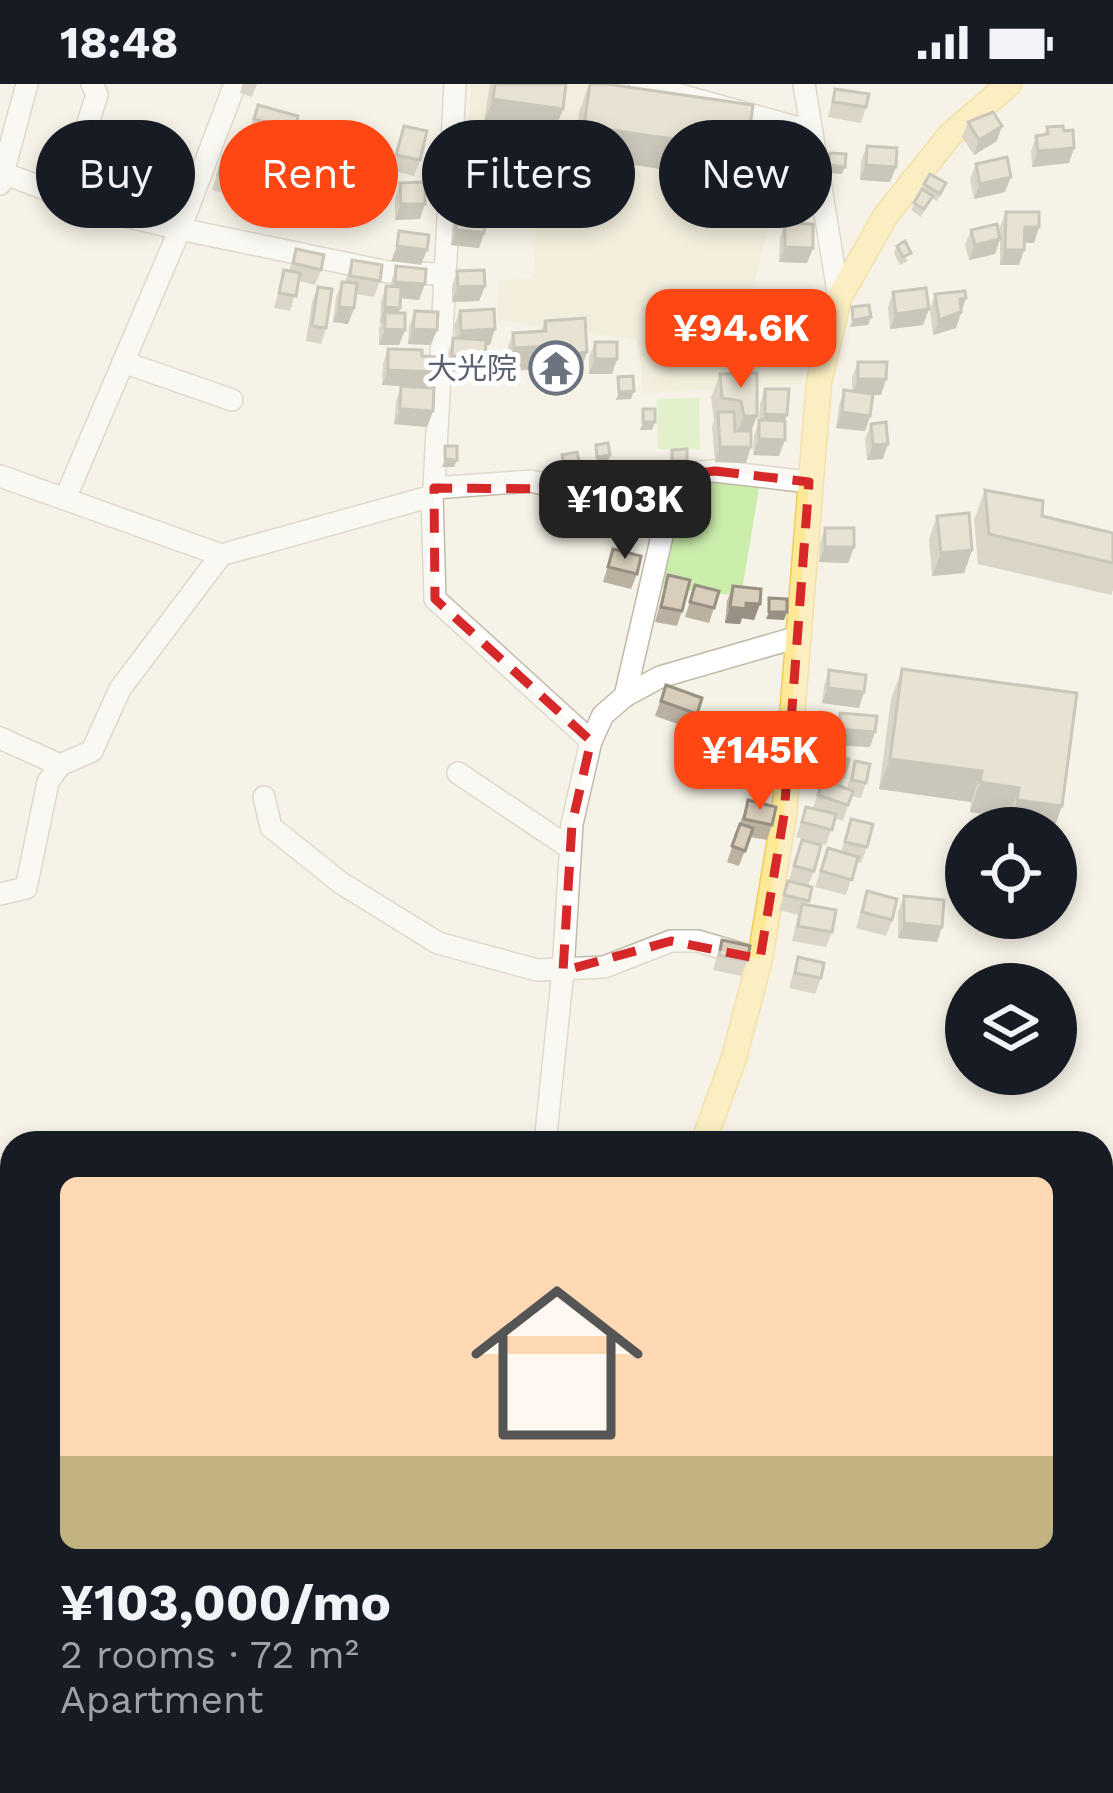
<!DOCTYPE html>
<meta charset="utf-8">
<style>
:root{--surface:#171b24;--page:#20242c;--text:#f1f3f6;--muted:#9ea1a6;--line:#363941;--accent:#ff4714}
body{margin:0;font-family:"Work Sans","Noto Sans JP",sans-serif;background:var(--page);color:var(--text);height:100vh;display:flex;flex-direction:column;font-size:45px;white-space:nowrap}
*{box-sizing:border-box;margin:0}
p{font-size:39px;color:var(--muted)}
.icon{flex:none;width:66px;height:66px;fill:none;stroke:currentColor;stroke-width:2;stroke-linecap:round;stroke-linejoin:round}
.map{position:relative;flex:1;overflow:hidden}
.sheet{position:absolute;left:0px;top:1047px;width:1113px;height:663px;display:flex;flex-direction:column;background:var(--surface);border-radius:36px 36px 0 0;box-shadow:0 6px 18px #0003}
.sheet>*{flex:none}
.hud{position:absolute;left:36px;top:36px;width:1041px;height:108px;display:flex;gap:24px}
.controls{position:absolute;left:945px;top:723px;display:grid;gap:24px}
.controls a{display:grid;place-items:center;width:132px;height:132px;border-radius:50%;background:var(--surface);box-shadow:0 6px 18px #0003;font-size:60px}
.price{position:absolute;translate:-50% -102px;padding:0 27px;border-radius:24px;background:var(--accent);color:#fff;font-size:39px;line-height:78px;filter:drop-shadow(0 3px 6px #0008)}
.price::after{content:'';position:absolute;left:50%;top:72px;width:36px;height:27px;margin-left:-18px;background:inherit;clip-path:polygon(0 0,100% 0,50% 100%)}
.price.on{background:#222;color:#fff}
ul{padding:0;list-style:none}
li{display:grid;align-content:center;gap:24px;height:636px;padding:0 60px}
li+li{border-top:3px solid var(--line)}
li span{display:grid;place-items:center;height:372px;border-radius:18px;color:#555}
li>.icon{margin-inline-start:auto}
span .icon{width:216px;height:216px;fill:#fffc;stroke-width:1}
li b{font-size:51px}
.tag{padding:0 42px;border-radius:54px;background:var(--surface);box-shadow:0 6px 18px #0003;font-size:42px;line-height:108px}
.tag.on{background:var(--accent);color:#fff}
.status{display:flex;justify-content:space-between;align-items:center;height:84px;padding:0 60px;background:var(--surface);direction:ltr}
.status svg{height:33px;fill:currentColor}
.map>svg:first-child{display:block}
.education{fill:#efe9cf}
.green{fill:#cbedac}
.water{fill:#9dcdf7}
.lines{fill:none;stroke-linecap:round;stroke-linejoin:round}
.minor-casing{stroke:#c2baa8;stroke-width:24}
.major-casing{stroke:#efcd5b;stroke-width:27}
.minor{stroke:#fff;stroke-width:21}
.major{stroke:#ffe896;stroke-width:24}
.wall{fill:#bab1a1}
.shaded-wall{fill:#979083}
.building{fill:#d8cebb;stroke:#979083;stroke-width:3}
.marked{fill:none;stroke:#d62828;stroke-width:9;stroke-dasharray:24 15;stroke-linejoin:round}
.labels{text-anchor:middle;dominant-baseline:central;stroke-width:10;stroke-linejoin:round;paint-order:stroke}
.worship-label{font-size:30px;fill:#5b616d;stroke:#fff;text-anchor:end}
</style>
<div class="status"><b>18:48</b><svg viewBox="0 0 49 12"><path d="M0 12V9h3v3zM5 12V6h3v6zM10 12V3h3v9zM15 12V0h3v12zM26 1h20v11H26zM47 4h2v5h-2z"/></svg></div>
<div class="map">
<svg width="1113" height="1709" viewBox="0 0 1113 1709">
<rect width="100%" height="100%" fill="#f5f2e7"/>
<polygon class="education" points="471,0 601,0 796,52 807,147 768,143 750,217 810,231 801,300 643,309 638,256 497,236 499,197 533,194 539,107 464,95"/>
<g class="green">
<polygon points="699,314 700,365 658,365 657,315"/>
<polygon points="679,394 760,399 741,512 658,503 673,456"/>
</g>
<polygon class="water" points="794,70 802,136 777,139 769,73"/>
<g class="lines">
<g class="minor-casing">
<g id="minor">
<polyline points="640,0 810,47"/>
<polyline points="804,0 839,214"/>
<polyline points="3,89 27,0"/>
<polyline points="0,100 3,89 101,126 180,145 388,188 442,190"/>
<polyline points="64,112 97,11 92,0"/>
<polyline points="123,278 232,316"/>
<polyline points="0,392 65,415 180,145 235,0"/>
<polyline points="434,404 455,0"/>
<polyline points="432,412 435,515 591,657"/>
<polyline points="65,415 221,471 432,412 434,404 531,397 565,405 661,391 715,387 809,398"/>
<polyline points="625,612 662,452 669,390"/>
<polyline points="0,654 60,681 92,667 120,605 221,471"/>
<polyline points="458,689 570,764"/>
<polyline points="264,713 271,743 341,799 438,859 537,886 604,883 671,857 698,857 745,871"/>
<polyline points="0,810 26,804 48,698 60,681"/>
<polyline points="545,1059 563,887 572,740 591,657 603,631 625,612 660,593 798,553"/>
<polyline points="0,1093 12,1095"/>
<polyline points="0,1464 12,1469"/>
<polyline points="530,1709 538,1698"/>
</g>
</g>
<g class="major-casing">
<g id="major">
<polyline points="703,1059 734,974 760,875 784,731 819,298 839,214 886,131 950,51 1009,0"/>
<polyline points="450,1709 454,1698"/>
</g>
</g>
<use href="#minor" class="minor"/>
<use href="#major" class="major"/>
</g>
<g class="wall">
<polygon points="243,0 257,0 252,13 240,9"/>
<polygon points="490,0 566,0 563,25 554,48 484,38"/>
<polygon points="589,0 736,96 573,72 579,28"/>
<polygon points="835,5 866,23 861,39 828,33"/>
<polygon points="258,21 293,53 287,68 258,61 260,54 248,51"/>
<polygon points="968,38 997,57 974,71 962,53"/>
<polygon points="404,42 420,76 414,92 391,86"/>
<polygon points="1047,43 1064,47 1074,64 1069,79 1032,83 1031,67 1036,52 1044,51"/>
<polygon points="867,62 896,83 890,98 860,96 861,77"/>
<polygon points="223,72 248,99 242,114 212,106"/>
<polygon points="976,80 1005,108 974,115 970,95"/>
<polygon points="270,83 296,107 290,123 261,116"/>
<polygon points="307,86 334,113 329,128 298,122"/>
<polygon points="400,99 420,135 395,136 395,114"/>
<polygon points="924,100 943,107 937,117 932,114 921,133 911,126"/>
<polygon points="458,121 484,149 479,164 451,161 453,137"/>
<polygon points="1006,128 1034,159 1024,158 1024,166 1019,181 1000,181 1000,155 995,170 969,176 965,161 971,146 1000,154 1000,143"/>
<polygon points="785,139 813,164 807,179 779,178 780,154"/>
<polygon points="897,162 908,177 900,181 894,169"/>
<polygon points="296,165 321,186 315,201 299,197 290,227 274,224 284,186 289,187"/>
<polygon points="352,176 380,197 374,213 355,210 354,224 348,240 333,238 336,213 342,198 345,198"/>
<polygon points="396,182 419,216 401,214 398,229 405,246 399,261 379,261 379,244 382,239 380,239 381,218 386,202 390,202"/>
<polygon points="457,187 485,202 479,217 452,218 452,202"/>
<polygon points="318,203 326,244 321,260 306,257 312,218"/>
<polygon points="893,208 929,225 923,241 890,245 888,223"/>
<polygon points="935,210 966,214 956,244 933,251 930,226"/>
<polygon points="415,227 431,261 408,260 409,242"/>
<polygon points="460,227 490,261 485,261 479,290 446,287 448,269 453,254 455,254 454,242"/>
<polygon points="545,237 587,268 579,291 572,292 570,298 548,299 541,285 506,287 505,272 513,249 541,247"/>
<polygon points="595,258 617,275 612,290 589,290 589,273"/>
<polygon points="388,265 422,272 430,303 382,301 383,280"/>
<polygon points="858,278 886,295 881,311 873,311 870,332 865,347 836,344 839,322 844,306 852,307 852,293"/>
<polygon points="757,289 746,379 715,378 712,343 714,337 711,313 720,290"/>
<polygon points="401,302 433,327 427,343 394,340 396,317"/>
<polygon points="765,305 785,337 779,372 753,371 754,352 759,337 760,320"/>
<polygon points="871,340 883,375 867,376 865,355"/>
<polygon points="631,388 658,412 652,427 625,427 625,404"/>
<polygon points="579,399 617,405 611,420 606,421 604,427 576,431 573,414"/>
<polygon points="985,406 1042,432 1113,479 1113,506 1111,511 978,480 974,436"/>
<polygon points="937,432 972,466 964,489 932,492 929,455"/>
<polygon points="825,444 854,463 848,479 819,478 820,459"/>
<polygon points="613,465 637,490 631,505 603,498"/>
<polygon points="668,491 682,527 677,542 655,538"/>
<polygon points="695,501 714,524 709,539 685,533"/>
<polygon points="733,502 760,520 754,536 742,534 740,540 725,539 727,517"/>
<polygon points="902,585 1062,722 1054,744 1007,744 1008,734 970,728 971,718 879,705 891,615"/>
<polygon points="829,586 864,608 859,624 822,619 824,602"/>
<polygon points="666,601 702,614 692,645 655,632"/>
<polygon points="840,629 870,663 833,661 834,645"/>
<polygon points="824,669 844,693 841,702 847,704 855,677 866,699 861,714 851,712 843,737 835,734 826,761 796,753 806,723 813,724 820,704 814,702"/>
<polygon points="748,716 772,741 767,756 750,753 739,782 727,778"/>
<polygon points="851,735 867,763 861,779 857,778 846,811 815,803 828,764 841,768"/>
<polygon points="802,756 814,787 808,802 812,803 807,821 832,848 826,863 792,857 798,831 779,826"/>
<polygon points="867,807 892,836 886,852 856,844"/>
<polygon points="904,812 942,843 937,858 898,854 898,828"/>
<polygon points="722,856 747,877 741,892 713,886"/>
<polygon points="798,873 821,894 815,910 789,904"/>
</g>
<g class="shaded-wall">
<polygon points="493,15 563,25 554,48 484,38"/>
<polygon points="584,42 747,66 736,96 573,72"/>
<polygon points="1002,42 997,57 974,71 979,56"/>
<polygon points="1074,64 1069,79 1032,83 1038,67"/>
<polygon points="828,81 845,83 842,90 826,89"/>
<polygon points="866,81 896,83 890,98 860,96"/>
<polygon points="1011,93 1005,108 974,115 980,100"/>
<polygon points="401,120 425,120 420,135 395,136"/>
<polygon points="1025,143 1039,143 1034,159 1019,158"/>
<polygon points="456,146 484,149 479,164 451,161"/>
<polygon points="1000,155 995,170 969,176 975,161"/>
<polygon points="397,162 427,166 421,181 391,177"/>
<polygon points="785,163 813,164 807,179 779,178"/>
<polygon points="1005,166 1024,166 1019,181 1000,181"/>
<polygon points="395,198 425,200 419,216 389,213"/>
<polygon points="485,202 479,217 452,218 458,203"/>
<polygon points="966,214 956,244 933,251 939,236 960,215"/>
<polygon points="339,223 354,224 348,240 333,238"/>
<polygon points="385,223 400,224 395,239 385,229 382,239 380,239"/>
<polygon points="929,225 923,241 890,245 896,230"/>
<polygon points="871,233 868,241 850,243 853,236"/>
<polygon points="385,245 405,246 399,261 379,261"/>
<polygon points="413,245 437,246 431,261 408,260"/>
<polygon points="495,245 490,261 455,262 461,247"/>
<polygon points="549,262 541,285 506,287 514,264"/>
<polygon points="587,268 579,291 572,292 570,298 548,299 556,277"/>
<polygon points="452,272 485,274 479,290 446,287"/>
<polygon points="595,275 617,275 612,290 589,290"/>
<polygon points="388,286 436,288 430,303 382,301"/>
<polygon points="858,295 886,295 881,311 852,311"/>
<polygon points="634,307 631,315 616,316 619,308"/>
<polygon points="400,325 433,327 427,343 394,340"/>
<polygon points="842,328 870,332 865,347 836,344"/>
<polygon points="765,330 787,331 782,346 759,346"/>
<polygon points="744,332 757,332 748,355 735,355"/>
<polygon points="643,338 655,338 652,346 640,346"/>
<polygon points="759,355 785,356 779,372 753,371"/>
<polygon points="888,360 883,375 867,376 873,361"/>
<polygon points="720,363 751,363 746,379 715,378"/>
<polygon points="610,371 608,379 595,381 597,373"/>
<polygon points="445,375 457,376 454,383 442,383"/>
<polygon points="579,377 576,385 562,388 564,381"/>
<polygon points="672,377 687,377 685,385 669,385"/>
<polygon points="617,405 611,420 606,421 604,427 576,431 581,416"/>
<polygon points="631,411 658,412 652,427 625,427"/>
<polygon points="825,463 854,463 848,479 819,478"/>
<polygon points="972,466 964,489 932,492 941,469"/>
<polygon points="746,519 760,520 754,536 742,534 740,540 725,539 730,523"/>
<polygon points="769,528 787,528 784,536 766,535"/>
<polygon points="828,604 864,608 859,624 822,619"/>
<polygon points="839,645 875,648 870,663 833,661"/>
<polygon points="890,675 982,687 971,718 879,705"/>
<polygon points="980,698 1019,704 1008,734 970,728"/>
<polygon points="1017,716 1062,722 1054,744 1007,744"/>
<polygon points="904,839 942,843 937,858 898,854"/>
</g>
<g class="building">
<polygon points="495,0 566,0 563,25 493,15"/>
<polygon points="590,0 607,0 753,21 747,66 584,42"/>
<polygon points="835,5 869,10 866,23 833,18"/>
<polygon points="258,21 298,32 293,53 264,45 266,38 254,35"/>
<polygon points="993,28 1002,42 979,56 968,38"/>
<polygon points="404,42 427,47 420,76 396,71"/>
<polygon points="1063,42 1064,47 1073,46 1074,64 1038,67 1036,52 1048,50 1047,43"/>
<polygon points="867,62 897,64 896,83 866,81"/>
<polygon points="830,69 846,70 845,83 828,81"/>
<polygon points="223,72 253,79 248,99 218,91"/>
<polygon points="1007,73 1011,93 980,100 976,80"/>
<polygon points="270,83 300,89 296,107 266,101"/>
<polygon points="307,86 338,93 334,113 303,107"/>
<polygon points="930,90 946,99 940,110 924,100"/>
<polygon points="425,98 425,120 401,120 400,99"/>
<polygon points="922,105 933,112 924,125 914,119"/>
<polygon points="458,121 486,124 484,149 456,146"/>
<polygon points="1006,128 1039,128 1039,143 1025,143 1024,166 1005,166"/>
<polygon points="785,139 813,140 813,164 785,163"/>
<polygon points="997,140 1000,155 975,161 971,146"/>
<polygon points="399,147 429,151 427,166 397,162"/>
<polygon points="905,157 911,169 903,173 897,162"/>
<polygon points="296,165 324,171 321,186 293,179"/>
<polygon points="352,176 382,181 380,197 350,192"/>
<polygon points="396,182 426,185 425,200 395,198"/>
<polygon points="284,186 300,189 296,212 279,209"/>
<polygon points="484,186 485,202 458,203 457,187"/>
<polygon points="342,198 357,199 354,224 339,223"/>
<polygon points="386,202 401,203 400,224 385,223"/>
<polygon points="318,203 332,205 326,244 312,242"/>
<polygon points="926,204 929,225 896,230 893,208"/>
<polygon points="965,207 966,214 960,215 961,228 939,236 935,210"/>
<polygon points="869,221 871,233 853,236 852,223"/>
<polygon points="494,225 495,245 461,247 460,227"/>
<polygon points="415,227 438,228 437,246 413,245"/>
<polygon points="385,229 405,229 405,246 385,245"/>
<polygon points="585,234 587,268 579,269 578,275 556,277 549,262 514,264 513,249 546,247 545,237"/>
<polygon points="453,254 486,256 485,274 452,272"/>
<rect x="595" y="258" width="22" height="17"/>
<polygon points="388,265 422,266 422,272 436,273 436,288 388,286"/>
<polygon points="858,278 887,278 886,295 858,295"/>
<polygon points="757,289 757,332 744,332 741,317 722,314 720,290"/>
<polygon points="633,292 634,307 619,308 618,293"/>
<polygon points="401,302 434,304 433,327 400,325"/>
<polygon points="765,305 789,305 787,331 765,330"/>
<polygon points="844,306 873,310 870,332 842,328"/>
<rect x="643" y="325" width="12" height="13"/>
<polygon points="718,328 734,328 735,347 751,347 751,363 720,363"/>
<polygon points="759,336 785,337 785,356 759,355"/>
<polygon points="886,338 888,360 873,361 871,340"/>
<polygon points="608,359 610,371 597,373 596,361"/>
<polygon points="445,362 457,362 457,376 445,375"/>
<polygon points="687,365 687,377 672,377 672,366"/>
<polygon points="577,368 579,377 564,381 562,371"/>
<polygon points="631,388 659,388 658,412 631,411"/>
<polygon points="615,393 617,405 609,407 609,412 581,416 579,399"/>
<polygon points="985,406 1043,417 1042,432 1113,449 1113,479 989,450"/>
<polygon points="969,429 972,466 941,469 937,432"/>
<rect x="825" y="444" width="29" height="19"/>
<polygon points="613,465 641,472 637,490 608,483"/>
<polygon points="668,491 690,496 682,527 661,523"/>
<polygon points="695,501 719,507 714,524 690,518"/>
<polygon points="733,502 761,505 760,520 746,519 746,525 730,523"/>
<polygon points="769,514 787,515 787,528 769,528"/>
<polygon points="902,585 1077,609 1062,722 1017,716 1019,704 980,698 982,687 890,675"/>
<polygon points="829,586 866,591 864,608 828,604"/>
<polygon points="666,601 702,614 697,630 661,617"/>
<polygon points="840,629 877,632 875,648 839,645"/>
<polygon points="824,669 849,675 844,693 820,687"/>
<polygon points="855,677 870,680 866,699 852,696"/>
<polygon points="823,696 853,707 848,721 818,711"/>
<polygon points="748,716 776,723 772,741 744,735"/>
<polygon points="806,723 836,730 832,746 802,738"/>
<polygon points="851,735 873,740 867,763 845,758"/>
<polygon points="740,740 753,744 745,767 732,762"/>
<polygon points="802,756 821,761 814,787 794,782"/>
<polygon points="828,764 858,773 852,796 821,787"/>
<polygon points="788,797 812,803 809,817 784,811"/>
<polygon points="867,807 897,815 892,836 862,828"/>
<polygon points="904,812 944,816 942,843 904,839"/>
<polygon points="802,820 836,826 832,848 798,842"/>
<polygon points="722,856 750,862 747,877 719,871"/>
<polygon points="798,873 824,879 821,894 795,889"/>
</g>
<path d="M0 0H1113V1709H0ZM 715,387 L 809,398 L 784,731 L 760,875 L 671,857 L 563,887 L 572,740 L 591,657 L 435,515 L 434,404 L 565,405 Z" fill="#f5f2e7" fill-opacity=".55" fill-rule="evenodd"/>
<path class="marked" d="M 715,387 L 809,398 L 784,731 L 760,875 L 671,857 L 563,887 L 572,740 L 591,657 L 435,515 L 434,404 L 565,405 Z"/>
<defs>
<g id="temple-ring" transform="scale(2.7)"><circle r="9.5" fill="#fff" stroke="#6b7280" stroke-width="1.5"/><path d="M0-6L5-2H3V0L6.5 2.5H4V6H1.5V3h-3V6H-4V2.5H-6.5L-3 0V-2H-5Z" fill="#6b7280"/></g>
</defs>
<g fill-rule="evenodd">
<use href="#temple-ring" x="556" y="284"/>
</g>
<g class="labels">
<g class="worship-label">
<text x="517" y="284">大光院</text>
</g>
</g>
</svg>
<div class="controls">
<a><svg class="icon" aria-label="locate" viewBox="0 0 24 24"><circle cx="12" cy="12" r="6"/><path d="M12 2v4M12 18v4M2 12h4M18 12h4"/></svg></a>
<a><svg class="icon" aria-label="layers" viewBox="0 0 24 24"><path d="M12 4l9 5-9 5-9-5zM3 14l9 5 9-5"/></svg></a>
</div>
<b class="price" style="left:741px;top:307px">¥94.6K</b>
<b class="price on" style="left:625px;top:478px">¥103K</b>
<b class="price" style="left:760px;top:729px">¥145K</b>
<div class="hud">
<a class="tag">Buy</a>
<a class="tag on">Rent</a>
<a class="tag">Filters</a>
<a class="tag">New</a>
</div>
<section class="sheet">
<ul>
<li><span style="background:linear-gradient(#ffd9b3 75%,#c2b280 0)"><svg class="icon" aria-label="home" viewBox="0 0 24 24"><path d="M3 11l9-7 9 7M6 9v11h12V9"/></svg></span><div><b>¥103,000/mo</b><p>2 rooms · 72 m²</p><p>Apartment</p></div></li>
</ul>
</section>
</div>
